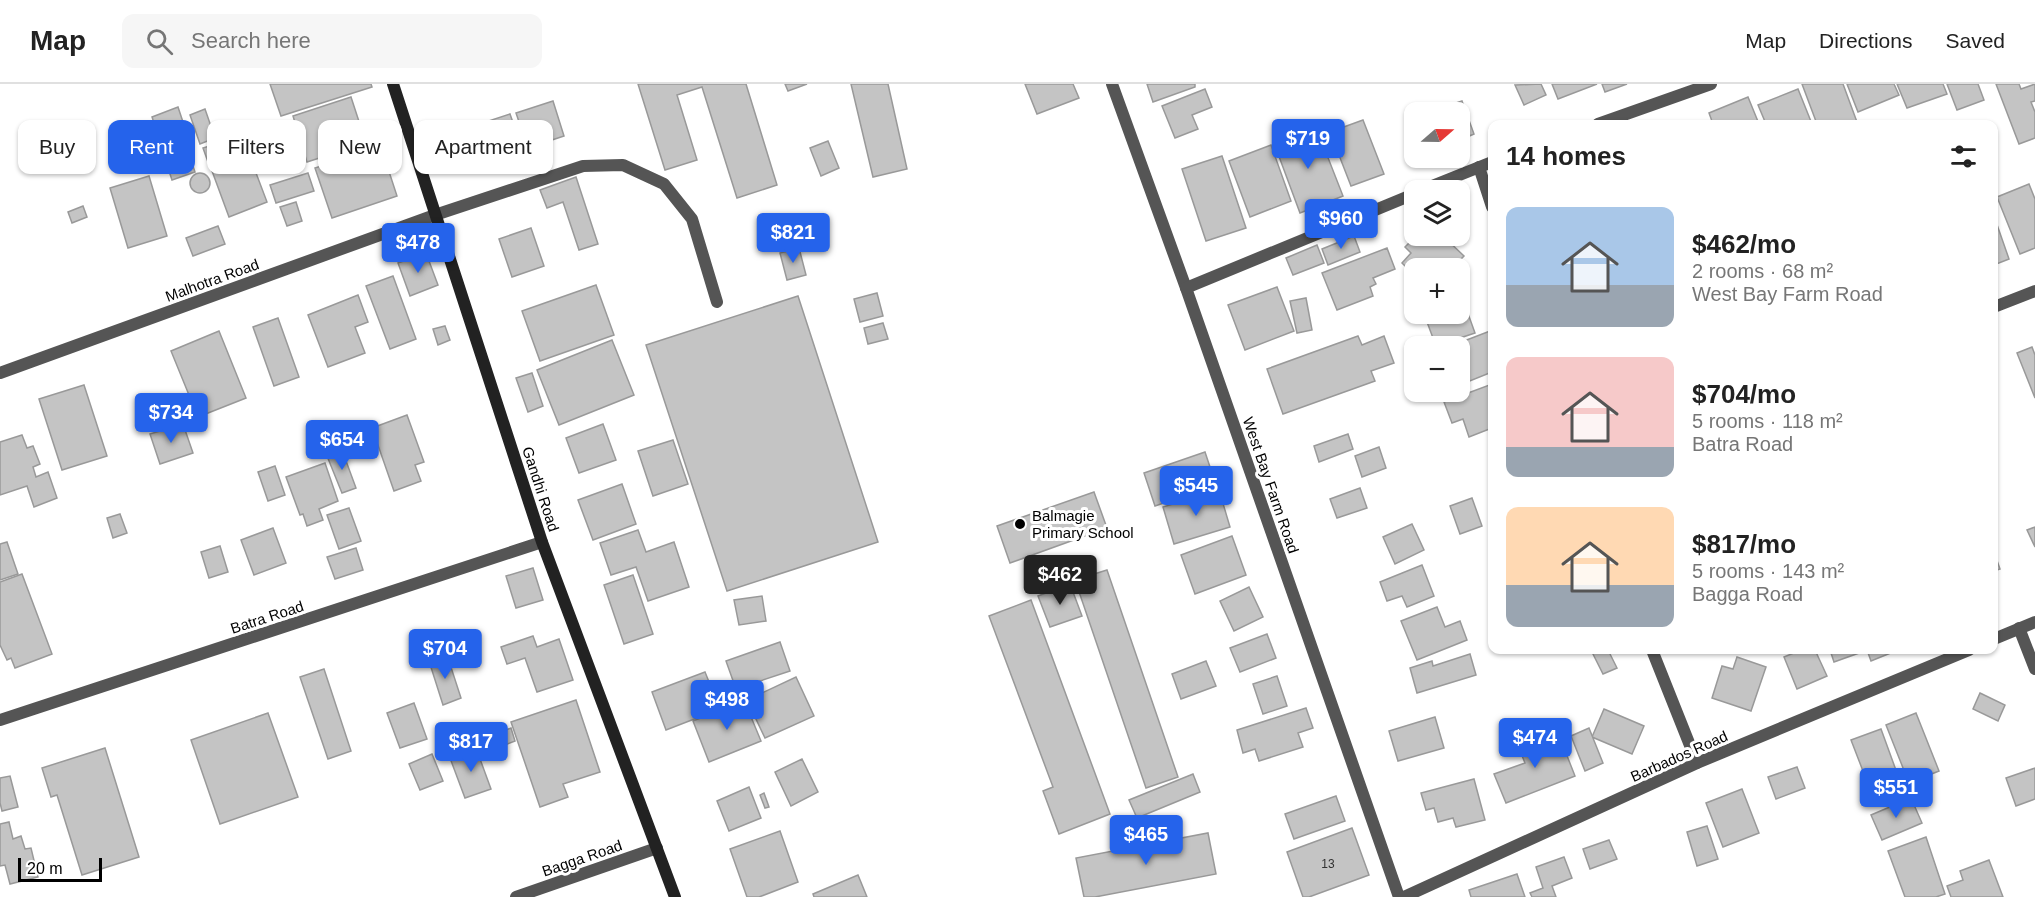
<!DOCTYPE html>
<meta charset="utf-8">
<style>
:root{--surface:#fff;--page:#f6f6f6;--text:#222;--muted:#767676;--line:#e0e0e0;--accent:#2563eb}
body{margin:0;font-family:Helvetica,sans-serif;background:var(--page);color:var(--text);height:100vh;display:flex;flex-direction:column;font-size:22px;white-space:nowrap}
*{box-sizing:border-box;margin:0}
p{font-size:20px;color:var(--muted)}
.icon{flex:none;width:33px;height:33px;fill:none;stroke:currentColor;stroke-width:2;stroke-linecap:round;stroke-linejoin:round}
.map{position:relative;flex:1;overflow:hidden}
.details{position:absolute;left:1488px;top:36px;width:510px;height:534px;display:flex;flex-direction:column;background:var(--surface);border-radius:12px;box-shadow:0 2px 4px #0004}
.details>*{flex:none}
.top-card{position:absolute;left:18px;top:36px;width:570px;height:54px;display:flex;gap:12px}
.needle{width:39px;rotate:70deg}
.fabs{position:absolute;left:1404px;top:18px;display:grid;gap:12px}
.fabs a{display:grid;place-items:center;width:66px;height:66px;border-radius:12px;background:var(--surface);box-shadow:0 2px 4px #0004;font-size:30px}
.scale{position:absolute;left:18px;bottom:15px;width:84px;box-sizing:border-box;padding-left:6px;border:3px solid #000;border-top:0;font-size:16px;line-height:21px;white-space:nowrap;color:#000;-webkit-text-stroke:4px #fff;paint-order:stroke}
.price{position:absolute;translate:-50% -51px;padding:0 14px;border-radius:6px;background:var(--accent);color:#fff;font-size:20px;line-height:39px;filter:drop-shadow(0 2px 3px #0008)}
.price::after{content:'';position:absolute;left:50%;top:36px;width:18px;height:14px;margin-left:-9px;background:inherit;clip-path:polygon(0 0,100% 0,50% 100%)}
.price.active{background:#222;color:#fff}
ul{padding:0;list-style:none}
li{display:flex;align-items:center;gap:18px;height:150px;padding:0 18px}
li span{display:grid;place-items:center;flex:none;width:168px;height:120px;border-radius:12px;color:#555}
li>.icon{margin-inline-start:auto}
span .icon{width:72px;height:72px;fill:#fffc;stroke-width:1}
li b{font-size:26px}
h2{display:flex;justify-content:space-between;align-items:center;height:72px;padding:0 18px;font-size:26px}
.pill{padding:0 21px;border-radius:12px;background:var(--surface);box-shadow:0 2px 4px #0004;font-size:21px;line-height:54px}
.pill.active{background:var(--accent);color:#fff}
header{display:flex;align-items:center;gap:36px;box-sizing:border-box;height:84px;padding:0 30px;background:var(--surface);border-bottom:2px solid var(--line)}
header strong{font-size:28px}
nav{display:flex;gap:33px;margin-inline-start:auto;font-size:21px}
.search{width:420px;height:54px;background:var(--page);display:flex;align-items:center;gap:15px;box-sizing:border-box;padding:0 21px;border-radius:12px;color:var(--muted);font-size:22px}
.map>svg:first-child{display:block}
.building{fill:#c4c4c4;stroke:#999;stroke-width:1.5}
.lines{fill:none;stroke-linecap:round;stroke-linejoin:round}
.street{stroke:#555;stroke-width:12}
.secondary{stroke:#222;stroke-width:12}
.poi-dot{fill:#000;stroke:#fff;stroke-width:2}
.labels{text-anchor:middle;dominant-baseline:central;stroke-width:6;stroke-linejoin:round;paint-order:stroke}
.number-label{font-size:12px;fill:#313131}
.street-label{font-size:15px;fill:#000;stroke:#fff}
.poi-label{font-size:15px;fill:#000;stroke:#fff;text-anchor:start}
</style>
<header>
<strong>Map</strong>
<div class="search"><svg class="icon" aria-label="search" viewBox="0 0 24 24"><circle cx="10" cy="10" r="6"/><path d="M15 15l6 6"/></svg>Search here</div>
<nav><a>Map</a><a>Directions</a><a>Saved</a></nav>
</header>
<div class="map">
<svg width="2035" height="813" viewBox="0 0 2035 813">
<rect width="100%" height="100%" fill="#fff"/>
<g class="building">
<polygon points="270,0 371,0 372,3 281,32"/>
<polygon points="638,0 746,0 777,101 737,114 702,3 677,11 697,76 665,86"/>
<polygon points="785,0 807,0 788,7"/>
<polygon points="851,0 888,0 907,85 873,93"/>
<polygon points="1025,0 1073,0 1079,14 1037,30"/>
<polygon points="1147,0 1195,0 1195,3 1153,18"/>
<polygon points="1541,0 1546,11 1524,21 1515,1"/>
<polygon points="1552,0 1597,0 1558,15"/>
<polygon points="1602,0 1627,0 1605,8"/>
<polygon points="1802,0 1843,0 1857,38 1850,40 1817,40"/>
<polygon points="1847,0 1894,0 1899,11 1858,28"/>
<polygon points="1897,0 1943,0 1947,10 1907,24"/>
<polygon points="1947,0 1978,0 1984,16 1957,26"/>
<polygon points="1996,0 2019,0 2021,5 2035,0 2035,17 2031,18 2035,28 2035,54 2019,60"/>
<polygon points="1205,5 1212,23 1192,31 1198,45 1175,54 1162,22"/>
<polygon points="1798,5 1812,40 1766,40 1758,21"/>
<polygon points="351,13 366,59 307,78 293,32"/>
<polygon points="1748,13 1759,40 1713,40 1709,29"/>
<polygon points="553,17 564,52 528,64 516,29"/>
<polygon points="1462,17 1474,50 1460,56 1460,28 1429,28"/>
<polygon points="178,23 189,56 163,65 152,33"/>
<polygon points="205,25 215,54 200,60 190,31"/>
<polygon points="510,30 524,70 466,89 452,49"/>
<polygon points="1363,36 1384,90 1351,102 1330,48"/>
<polygon points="1316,43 1343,112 1300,129 1274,59"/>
<polygon points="69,56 77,80 60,86 52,63"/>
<polygon points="828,57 839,84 821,92 810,64"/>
<polygon points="213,61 217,74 208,78 203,64"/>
<polygon points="1271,61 1291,117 1250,133 1229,77"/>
<polygon points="381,63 397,112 332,134 315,84"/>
<polygon points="187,64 195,88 172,96 164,72"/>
<polygon points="1222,72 1246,144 1206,157 1182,85"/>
<polygon points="250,73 267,118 229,133 212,87"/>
<circle cx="200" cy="99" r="10"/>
<polygon points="308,89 314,107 276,119 270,101"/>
<polygon points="149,92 167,152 128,164 110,104"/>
<polygon points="576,93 598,160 579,166 563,118 547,124 540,106"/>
<polygon points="2029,100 2035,115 2035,164 2020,170 1997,113"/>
<polygon points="296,118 302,137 287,142 280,123"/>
<polygon points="83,122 87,133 72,139 68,128"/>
<polygon points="1994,132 2009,175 1994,181"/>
<polygon points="218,142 225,160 193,172 186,154"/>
<polygon points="531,144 544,182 512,193 499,155"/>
<polygon points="1354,152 1360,168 1328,181 1322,165"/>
<polygon points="1416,152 1443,152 1464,172 1452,184 1414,184 1414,191 1402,179 1411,169 1405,163"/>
<polygon points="1317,161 1324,179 1293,191 1286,174"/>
<polygon points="799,164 806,191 787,196 780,169"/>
<polygon points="1387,164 1395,185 1373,194 1376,200 1370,203 1373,212 1337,226 1322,189"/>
<polygon points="426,169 438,201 410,212 398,179"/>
<polygon points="393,192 416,255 390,265 366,202"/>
<polygon points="596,201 614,251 540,277 522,227"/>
<polygon points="1277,203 1294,247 1245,266 1228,221"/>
<polygon points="877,209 883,232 860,238 854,215"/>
<polygon points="358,211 368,238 355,243 365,269 328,283 308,231"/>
<polygon points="798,212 878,458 727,507 646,261"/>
<polygon points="1306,214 1312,246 1297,249 1290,217"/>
<polygon points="1466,224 1475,249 1436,262 1427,238 1451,230 1460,230 1460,227"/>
<polygon points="278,234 299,293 274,302 253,243"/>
<polygon points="883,239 888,255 868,260 864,244"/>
<polygon points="445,242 450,256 438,261 433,245"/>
<polygon points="219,247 246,314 198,333 171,267"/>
<polygon points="1490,247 1492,254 1492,288 1460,301 1460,262 1451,262"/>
<polygon points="1358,252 1362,261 1384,252 1394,279 1371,287 1375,297 1283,330 1267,285"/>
<polygon points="612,256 634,311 559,341 537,286"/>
<polygon points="2032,263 2035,271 2035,314 2017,269"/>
<polygon points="1414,277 1414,302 1406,281"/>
<polygon points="532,289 543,322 528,328 516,294"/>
<polygon points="1492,300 1492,344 1469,353 1463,335 1452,339 1444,318"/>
<polygon points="84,301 107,372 62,386 39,315"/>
<polygon points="407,331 424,378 415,381 421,397 394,407 372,344"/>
<polygon points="183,340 193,369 160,380 150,350"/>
<polygon points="603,340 616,376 579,389 566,354"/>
<polygon points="1348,350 1353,365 1319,378 1314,362"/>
<polygon points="22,351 27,364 33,362 40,380 33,383 36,393 48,388 57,414 34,423 27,402 0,411 0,358"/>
<polygon points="673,356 688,400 653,412 638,367"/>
<polygon points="1379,363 1386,384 1362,393 1355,372"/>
<polygon points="342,366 356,404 342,409 327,372"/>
<polygon points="1205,368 1216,401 1155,422 1144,389"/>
<polygon points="325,379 338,417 319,425 323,436 307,442 303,430 300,431 286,393"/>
<polygon points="275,382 285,411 268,417 258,388"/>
<polygon points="622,400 636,440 593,456 578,416"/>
<polygon points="1360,404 1367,424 1337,434 1330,415"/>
<polygon points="1219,406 1230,443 1174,460 1163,423"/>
<polygon points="1094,408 1107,444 1010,479 997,442"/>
<polygon points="1472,414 1482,442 1460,450 1450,422"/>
<polygon points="349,424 361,457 339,465 327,431"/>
<polygon points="120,430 127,449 113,454 107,434"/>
<polygon points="1412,440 1424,466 1395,480 1383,453"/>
<polygon points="2035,443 2035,463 2027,446"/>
<polygon points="273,444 286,479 254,491 241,456"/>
<polygon points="638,446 646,468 674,458 689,503 648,517 636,483 611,491 600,459"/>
<polygon points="1232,452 1246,491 1195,510 1181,471"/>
<polygon points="7,458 18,490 0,496 0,460"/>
<polygon points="220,462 228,488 209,494 201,468"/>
<polygon points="356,464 363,486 335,495 327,473"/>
<polygon points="1994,468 2000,485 1994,487"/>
<polygon points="1422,481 1434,512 1407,523 1402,512 1387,517 1380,498"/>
<polygon points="533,484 543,516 516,524 506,492"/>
<polygon points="1107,486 1178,693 1146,704 1075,496"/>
<polygon points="22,490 52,570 15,584 11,574 7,576 0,561 0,498"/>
<polygon points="633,491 653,550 624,560 604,501"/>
<polygon points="1070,500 1082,532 1050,543 1038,512"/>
<polygon points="1249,503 1263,533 1234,547 1220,517"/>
<polygon points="762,512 766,537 739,541 734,516"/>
<polygon points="1031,516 1110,730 1059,750 1043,707 1053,703 989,532"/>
<polygon points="1437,523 1445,543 1460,537 1467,556 1417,576 1401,537"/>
<polygon points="1267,550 1276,574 1240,588 1230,564"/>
<polygon points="533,552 537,563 559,555 573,596 537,608 525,574 507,580 501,563"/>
<polygon points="780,558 790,587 736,605 726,577"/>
<polygon points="1591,566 1608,566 1617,584 1603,590"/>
<polygon points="1792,566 1815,566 1827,592 1797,605 1784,573 1794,569"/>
<polygon points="1830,566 1857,566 1859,569 1834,578"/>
<polygon points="1867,566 1898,566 1871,577"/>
<polygon points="1470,570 1476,591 1417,609 1410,584 1432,577 1433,582"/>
<polygon points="447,571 461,614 443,621 429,577"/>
<polygon points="1737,573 1766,583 1751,627 1712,614 1722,582 1733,585"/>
<polygon points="1206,577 1216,602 1181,615 1172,590"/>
<polygon points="324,585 351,667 328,675 300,593"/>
<polygon points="705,588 720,625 666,646 652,608"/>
<polygon points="1277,592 1287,622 1263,630 1253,600"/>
<polygon points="796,593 814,632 765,654 747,616"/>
<polygon points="1980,609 2005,621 1998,637 1973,625"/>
<polygon points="576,616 600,688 563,700 568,713 540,723 511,638"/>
<polygon points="744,616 761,657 709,678 693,637"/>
<polygon points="414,619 427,655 400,664 387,629"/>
<polygon points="1306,624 1313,644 1298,649 1303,663 1259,677 1255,665 1243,669 1237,646"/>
<polygon points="1604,625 1644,642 1632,670 1592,653"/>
<polygon points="268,629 298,713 220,740 191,656"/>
<polygon points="1916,629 1939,687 1909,699 1886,641"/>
<polygon points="1435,633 1444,664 1398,677 1389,647"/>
<polygon points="511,644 515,657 487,668 482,656"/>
<polygon points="1589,644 1603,679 1585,687 1571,652"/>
<polygon points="1881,645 1897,689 1868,700 1851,656"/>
<polygon points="1542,647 1548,664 1562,659 1575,692 1506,719 1494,690 1525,679 1516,657"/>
<polygon points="105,664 139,773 82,791 57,711 51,713 42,684"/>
<polygon points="476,664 491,705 465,714 450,674"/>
<polygon points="432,670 443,697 420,706 409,680"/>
<polygon points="802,675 818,708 791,722 775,688"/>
<polygon points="1797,683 1805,704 1776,715 1768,693"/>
<polygon points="2035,684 2035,715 2016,722 2006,694"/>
<polygon points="1193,690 1200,708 1137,734 1129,716"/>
<polygon points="10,692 18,723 2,727 0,719 0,694"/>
<polygon points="1474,695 1485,736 1456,743 1453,734 1438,738 1434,724 1426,726 1421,709"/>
<polygon points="749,703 761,734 729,747 717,717"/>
<polygon points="1742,705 1759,749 1723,763 1706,719"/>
<polygon points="764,709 769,723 765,724 760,711"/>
<polygon points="1336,712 1345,737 1294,755 1285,730"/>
<polygon points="1911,714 1922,739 1882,756 1871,731"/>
<polygon points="9,738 13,755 21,752 25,765 31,764 38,793 10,800 5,781 0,782 0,740"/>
<polygon points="1707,742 1718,775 1697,782 1687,748"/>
<polygon points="1352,744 1369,791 1309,813 1303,813 1287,768"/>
<polygon points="780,747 798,798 759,813 747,813 730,765"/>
<polygon points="1208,749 1216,790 1095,813 1084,813 1076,774"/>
<polygon points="1926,753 1945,810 1936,813 1905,813 1888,767"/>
<polygon points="1609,756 1617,775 1590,785 1583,765"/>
<polygon points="1564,773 1572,794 1552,802 1556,813 1532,813 1530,809 1543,804 1536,783"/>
<polygon points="1989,776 2003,813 1951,813 1947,802 1963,796 1960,787"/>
<polygon points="1517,790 1525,813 1471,813 1469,806"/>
<polygon points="858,791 867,813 814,813 813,810"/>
</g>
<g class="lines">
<g class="street">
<polyline points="1112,0 1186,204 1399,813"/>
<polyline points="1598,40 1711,0"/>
<polyline points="1479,83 1492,123"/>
<polyline points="1422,106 1492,78"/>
<polyline points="1186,204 1414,110"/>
<polyline points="1994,223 2035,207"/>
<polyline points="0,289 435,131 583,82 623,81 664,100 692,135 717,218"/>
<polyline points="2019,544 2035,585"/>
<polyline points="1994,555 2035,538"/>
<polyline points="1652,566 1697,679"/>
<polyline points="0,636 542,458"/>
<polyline points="516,813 657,764"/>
<polyline points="1404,813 1697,679 1969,566"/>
</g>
<polyline class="secondary" points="393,0 542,458 675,813"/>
</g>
<circle class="poi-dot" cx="1020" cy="440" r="6"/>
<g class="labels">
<g class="number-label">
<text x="1328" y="780">13</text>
</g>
<g class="street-label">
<text transform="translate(212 196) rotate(-20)">Malhotra Road</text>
<text transform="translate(1271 401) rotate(71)">West Bay Farm Road</text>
<text transform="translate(541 405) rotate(72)">Gandhi Road</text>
<text transform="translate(267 533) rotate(-18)">Batra Road</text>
<text transform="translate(1679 672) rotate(-24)">Barbados Road</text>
<text transform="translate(582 774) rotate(-19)">Bagga Road</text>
</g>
<g class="poi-label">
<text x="1032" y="431">Balmagie<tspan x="1032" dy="17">Primary School</tspan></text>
</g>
</g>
</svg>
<div class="fabs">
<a><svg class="needle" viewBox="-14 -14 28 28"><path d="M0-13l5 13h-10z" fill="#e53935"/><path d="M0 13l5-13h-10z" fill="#767676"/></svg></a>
<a><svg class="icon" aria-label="layers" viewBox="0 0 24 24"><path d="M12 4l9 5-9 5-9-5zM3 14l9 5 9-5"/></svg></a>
<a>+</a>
<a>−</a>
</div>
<div class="scale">20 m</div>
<b class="price" style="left:1308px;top:86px">$719</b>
<b class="price" style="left:1341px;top:166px">$960</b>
<b class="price" style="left:793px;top:180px">$821</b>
<b class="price" style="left:418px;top:190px">$478</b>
<b class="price" style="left:171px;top:360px">$734</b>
<b class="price" style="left:342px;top:387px">$654</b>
<b class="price" style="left:1196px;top:433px">$545</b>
<b class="price active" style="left:1060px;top:522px">$462</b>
<b class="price" style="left:445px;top:596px">$704</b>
<b class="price" style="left:727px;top:647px">$498</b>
<b class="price" style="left:1535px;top:685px">$474</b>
<b class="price" style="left:471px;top:689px">$817</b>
<b class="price" style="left:1896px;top:735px">$551</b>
<b class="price" style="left:1146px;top:782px">$465</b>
<div class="top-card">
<a class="pill">Buy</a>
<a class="pill active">Rent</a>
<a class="pill">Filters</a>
<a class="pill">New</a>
<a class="pill">Apartment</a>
</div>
<section class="details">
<h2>14 homes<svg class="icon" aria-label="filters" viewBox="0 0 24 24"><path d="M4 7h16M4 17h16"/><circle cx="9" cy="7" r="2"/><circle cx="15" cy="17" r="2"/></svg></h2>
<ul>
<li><span style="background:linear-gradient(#a9c7e8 65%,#9aa5b1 0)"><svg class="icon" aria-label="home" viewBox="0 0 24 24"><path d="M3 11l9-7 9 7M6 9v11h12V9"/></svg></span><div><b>$462/mo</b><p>2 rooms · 68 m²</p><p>West Bay Farm Road</p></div></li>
<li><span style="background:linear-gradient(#f6c9c9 75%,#9aa5b1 0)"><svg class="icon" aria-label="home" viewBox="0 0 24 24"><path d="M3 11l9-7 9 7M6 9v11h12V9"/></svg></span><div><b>$704/mo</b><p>5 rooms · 118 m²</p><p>Batra Road</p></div></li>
<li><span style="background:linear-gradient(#ffd9b3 65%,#9aa5b1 0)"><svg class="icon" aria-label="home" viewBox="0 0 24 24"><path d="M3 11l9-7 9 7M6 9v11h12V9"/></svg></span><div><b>$817/mo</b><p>5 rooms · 143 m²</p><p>Bagga Road</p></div></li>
</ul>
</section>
</div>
